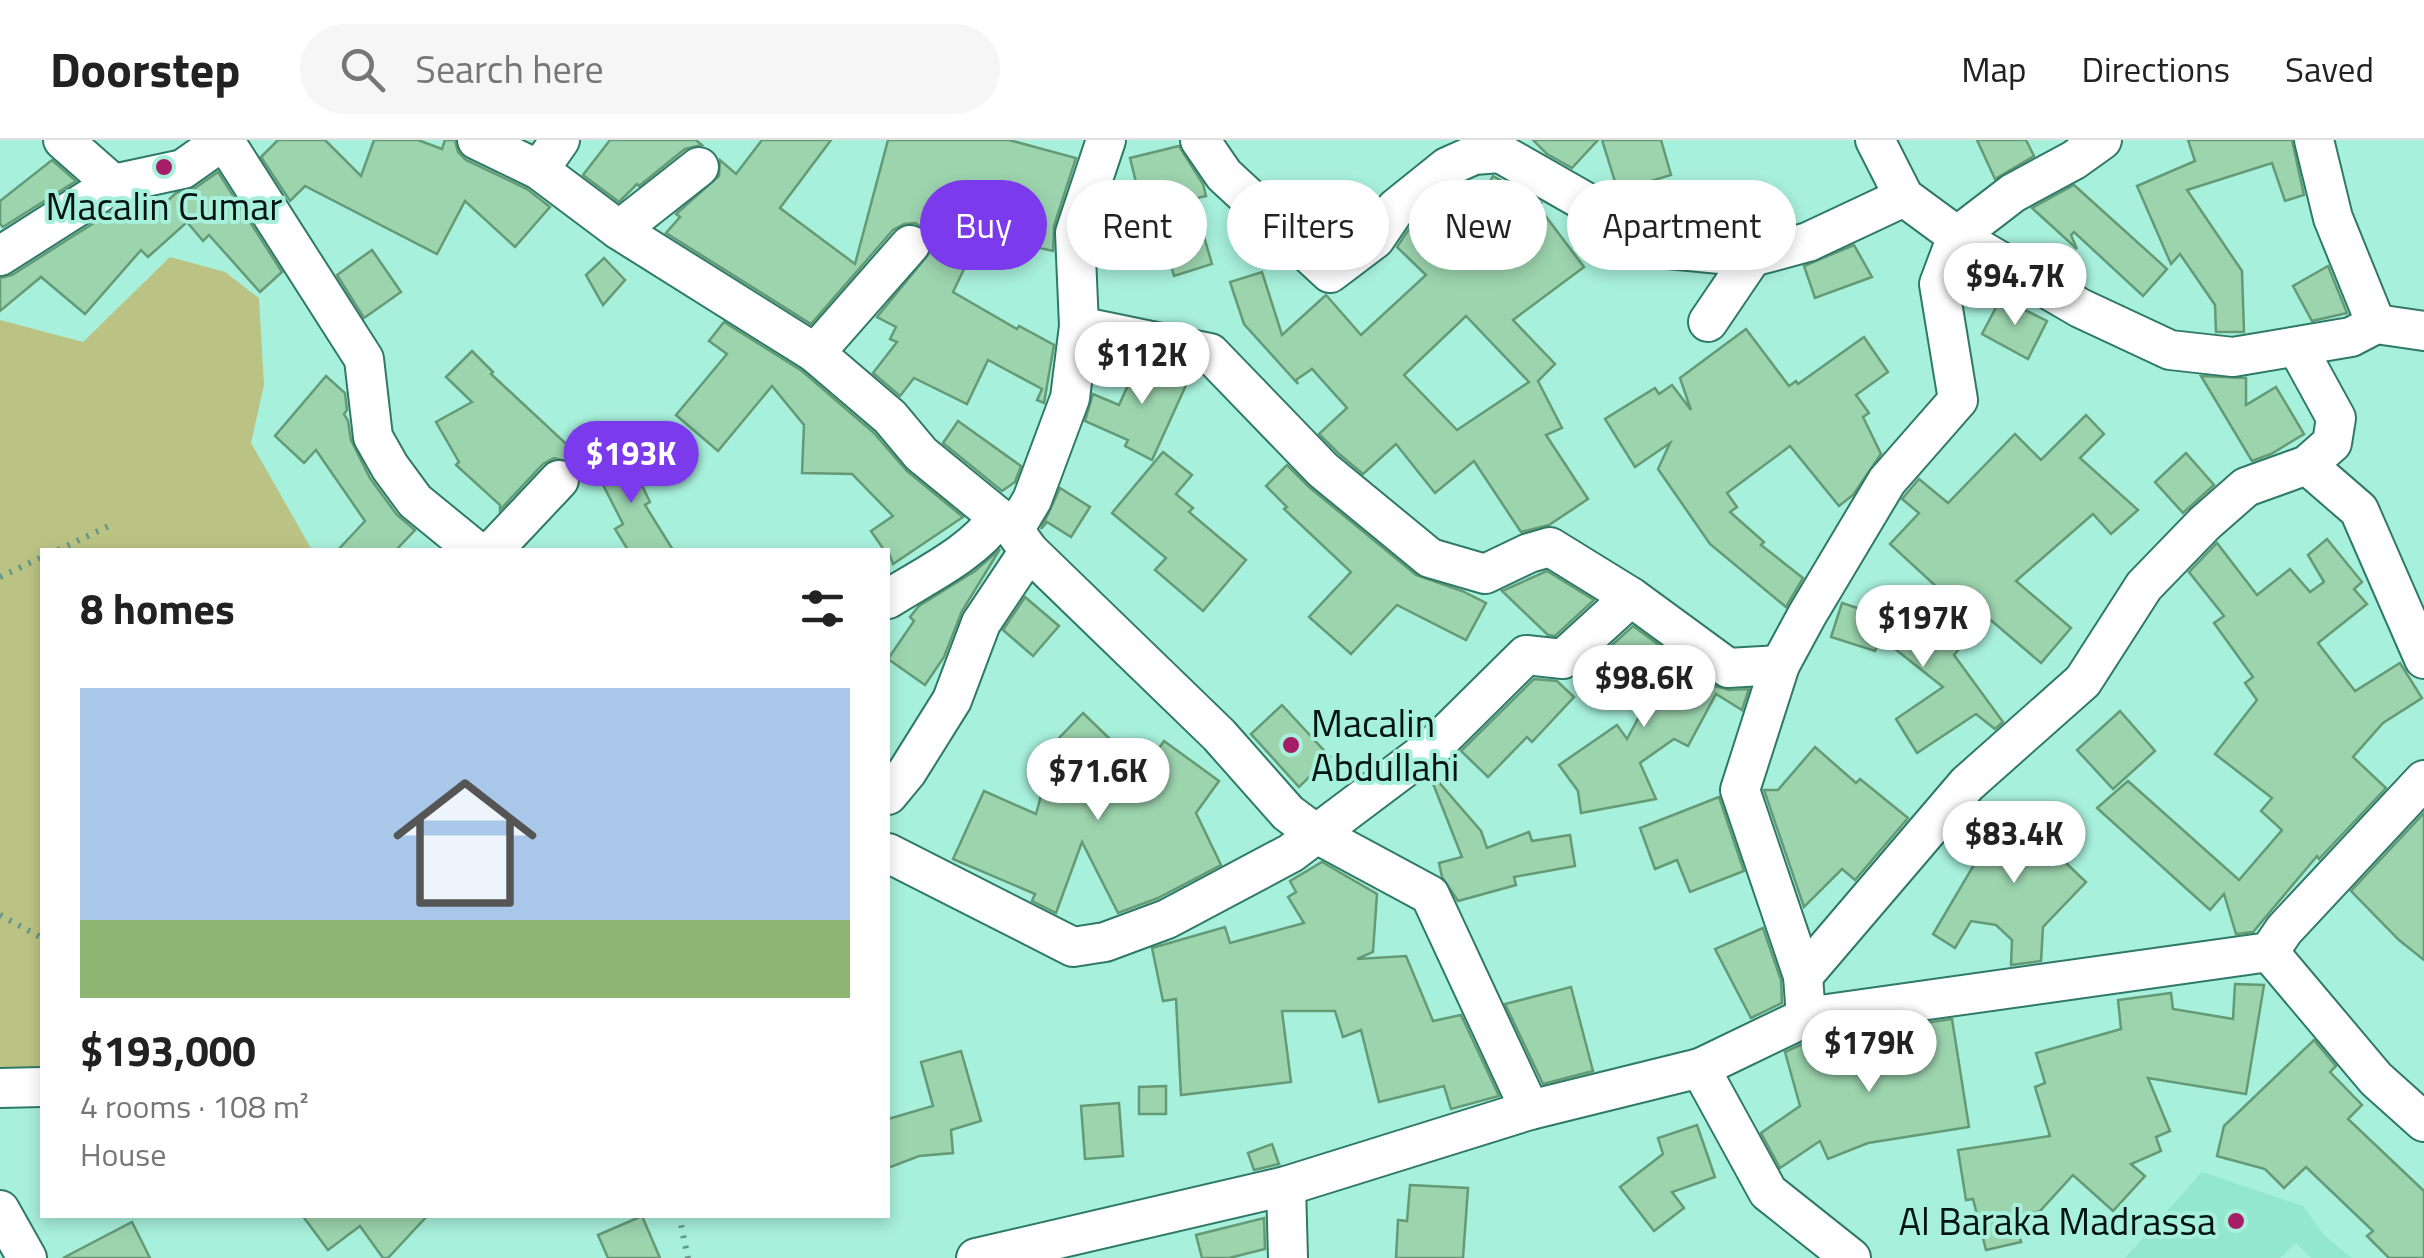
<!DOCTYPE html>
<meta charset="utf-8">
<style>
:root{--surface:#fff;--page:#f6f6f6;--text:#222;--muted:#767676;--line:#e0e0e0;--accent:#7c3aed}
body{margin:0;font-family:"Titillium Web",sans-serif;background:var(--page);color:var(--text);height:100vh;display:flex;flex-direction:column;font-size:38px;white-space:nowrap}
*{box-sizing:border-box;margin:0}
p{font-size:32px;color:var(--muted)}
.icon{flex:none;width:55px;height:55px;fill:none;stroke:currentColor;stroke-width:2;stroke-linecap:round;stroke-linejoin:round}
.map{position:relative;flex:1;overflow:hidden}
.sheet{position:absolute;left:40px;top:408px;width:850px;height:670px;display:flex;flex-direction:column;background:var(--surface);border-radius:0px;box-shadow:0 5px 15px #0003}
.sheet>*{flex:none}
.hud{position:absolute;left:920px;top:40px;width:950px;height:90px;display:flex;gap:20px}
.price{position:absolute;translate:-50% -85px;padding:0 22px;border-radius:35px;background:#fff;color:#222;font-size:32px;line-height:65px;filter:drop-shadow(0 2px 5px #0008)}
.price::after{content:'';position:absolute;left:50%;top:60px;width:30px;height:22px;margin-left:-15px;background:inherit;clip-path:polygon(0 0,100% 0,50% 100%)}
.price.on{background:var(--accent);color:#fff}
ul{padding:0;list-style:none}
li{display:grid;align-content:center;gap:20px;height:530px;padding:0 40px}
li+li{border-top:2px solid var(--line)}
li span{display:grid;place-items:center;height:310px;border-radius:0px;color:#555}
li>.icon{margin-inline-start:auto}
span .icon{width:180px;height:180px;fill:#fffc;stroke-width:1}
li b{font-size:42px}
h2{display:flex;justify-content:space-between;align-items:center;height:120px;padding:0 40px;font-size:42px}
.pill{padding:0 35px;border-radius:45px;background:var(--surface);box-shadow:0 5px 15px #0003;font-size:35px;line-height:90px}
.pill.on{background:var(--accent);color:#fff}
header{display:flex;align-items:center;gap:60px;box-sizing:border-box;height:140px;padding:0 50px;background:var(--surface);border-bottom:2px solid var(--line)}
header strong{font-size:48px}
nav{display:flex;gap:55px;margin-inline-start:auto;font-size:35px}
.search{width:700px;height:90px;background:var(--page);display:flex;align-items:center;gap:25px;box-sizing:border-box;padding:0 35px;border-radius:55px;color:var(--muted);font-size:38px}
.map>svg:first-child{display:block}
.built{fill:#93e7cf}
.green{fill:#bbc384}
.building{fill:#9cd4ae;stroke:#649a76;stroke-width:2.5;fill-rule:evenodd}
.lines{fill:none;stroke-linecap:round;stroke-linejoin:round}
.minor-casing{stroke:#2f7967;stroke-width:42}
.path{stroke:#639788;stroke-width:6;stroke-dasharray:2.5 8;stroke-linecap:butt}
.minor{stroke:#fff;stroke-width:38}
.poi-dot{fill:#a61e66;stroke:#a7f0db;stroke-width:4}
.labels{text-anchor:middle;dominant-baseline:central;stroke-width:8;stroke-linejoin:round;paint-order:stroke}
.poi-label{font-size:38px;fill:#00150f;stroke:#a7f0db}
</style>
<header>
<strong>Doorstep</strong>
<div class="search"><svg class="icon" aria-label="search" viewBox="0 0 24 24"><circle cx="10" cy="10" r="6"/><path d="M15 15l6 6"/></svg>Search here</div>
<nav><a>Map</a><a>Directions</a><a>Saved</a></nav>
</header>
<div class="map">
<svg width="2424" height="1118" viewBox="0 0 2424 1118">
<rect width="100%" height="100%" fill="#a7f0db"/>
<polygon class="built" points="2202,1032 2303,1066 2325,1096 2352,1118 2311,1118 2296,1103 2280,1118 2125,1118"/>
<polygon class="green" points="170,117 225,132 259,158 264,245 251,303 312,410 42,410 42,935 17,942 0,969 0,180 83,202"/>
<g class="building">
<polygon points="278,0 325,0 361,36 374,0 418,0 442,9 445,0 455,0 458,12 466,20 527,49 550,67 515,107 465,61 437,114 305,46 290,61 261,17"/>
<polygon points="610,0 696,0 702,5 685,9 639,46 637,44 619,62 583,35"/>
<polygon points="762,0 831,0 780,68 855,124 888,0 1009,0 1076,18 1054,86 1053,111 995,98 992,108 976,104 953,152 1017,189 1019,186 1054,205 1044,263 1037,260 1042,249 988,220 967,264 914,238 900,256 873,233 897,202 890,199 896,187 877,177 932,110 931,97 924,88 915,83 904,84 893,90 811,184 666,93 680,77 676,74 719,36 720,20 736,34"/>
<polygon points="1533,0 1598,0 1572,28 1547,14"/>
<polygon points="1602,0 1661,0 1671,35 1618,51"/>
<polygon points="1977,0 2026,0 2034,16 1995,39"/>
<polygon points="2188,0 2292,0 2304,55 2285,61 2272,23 2187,50 2242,131 2244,192 2216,192 2215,165 2180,114 2171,124 2137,46 2195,21"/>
<polygon points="1179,6 1203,44 1206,56 1193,59 1212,124 1174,136 1156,72 1144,74 1130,18"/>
<polygon points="52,20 76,41 3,87 0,84 0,61"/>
<polygon points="218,32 282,132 260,152 209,95 203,101 187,82 148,117 141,110 85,174 41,137 0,171 0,138 12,135 122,65 154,58 161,67 176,53 195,48"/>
<path d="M 1493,36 L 1541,63 L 1538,66 L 1584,127 L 1513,180 L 1555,224 L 1538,241 L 1562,288 L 1546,295 L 1588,359 L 1549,385 L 1521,392 L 1474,321 L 1435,353 L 1396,304 L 1363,334 L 1338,313 L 1319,294 L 1347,268 L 1312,229 L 1296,240 L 1298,244 L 1244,184 L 1230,142 L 1262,132 L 1282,195 L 1326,155 L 1361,195 L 1426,135 L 1397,107 L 1413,83 L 1424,74 L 1444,93 L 1449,66 L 1474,70 ZM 1466,176 L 1529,242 L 1457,290 L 1404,235 Z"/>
<polygon points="2074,45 2167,129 2143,156 2074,92 2071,95 2077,109 2032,68"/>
<polygon points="1854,105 1872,137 1815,158 1804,126"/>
<polygon points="372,110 401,152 364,178 337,135"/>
<polygon points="604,118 625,140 603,165 586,135"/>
<polygon points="2328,126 2347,173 2312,181 2293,146"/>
<polygon points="2001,158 2047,181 2028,219 1982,194"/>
<polygon points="724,182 802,231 874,293 907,331 963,377 893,424 888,410 884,410 871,391 893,376 852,334 802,333 804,285 772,246 718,311 676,275 727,214 709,201"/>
<polygon points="1746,189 1789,246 1796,241 1798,244 1864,197 1888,232 1856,255 1869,273 1863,277 1881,314 1853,355 1839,366 1790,306 1727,353 1737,367 1730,372 1764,402 1761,405 1803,438 1786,467 1710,404 1658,329 1670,303 1635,327 1605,279 1655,248 1659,254 1672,245 1691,270 1680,238"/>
<polygon points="472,211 493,232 491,234 577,314 573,323 554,318 543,324 500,370 500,365 456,325 459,322 436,282 472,262 446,237"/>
<polygon points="1139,221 1192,232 1152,320 1125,306 1128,300 1085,281 1093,254 1119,265"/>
<polygon points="326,236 345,253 347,270 344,274 348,281 351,300 370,338 397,375 415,390 396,410 338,410 365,381 316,310 304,323 275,296"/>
<polygon points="2201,236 2246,238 2246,265 2276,247 2304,294 2271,314 2252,321"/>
<polygon points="2086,275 2104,294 2080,318 2138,370 2111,394 2093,374 2016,441 2071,488 2041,523 1986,476 1978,485 1890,404 1919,373 1902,359 1919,339 1948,363 2015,294 2041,320"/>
<polygon points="958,281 1021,326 1015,342 1002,351 943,303"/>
<polygon points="1163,312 1192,335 1176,354 1193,368 1189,372 1246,420 1203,471 1155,430 1166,418 1112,373"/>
<polygon points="626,313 650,362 645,365 673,410 628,410 615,389 623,384 595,329"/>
<polygon points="2186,313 2214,345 2183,373 2155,342"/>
<polygon points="1287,325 1309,347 1416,435 1462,451 1486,463 1466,500 1397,465 1351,514 1309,477 1351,432 1284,369 1287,367 1266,346"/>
<polygon points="1060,348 1090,367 1071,397 1047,382 1041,389"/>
<polygon points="2327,399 2362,442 2354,449 2367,464 2318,503 2355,551 2400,523 2422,558 2383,583 2353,617 2386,648 2319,719 2317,716 2253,792 2236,794 2224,754 2210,770 2097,668 2128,641 2239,740 2282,690 2261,671 2272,658 2215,614 2257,560 2245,543 2253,537 2214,483 2224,476 2189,432 2217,403 2257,455 2290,429 2310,452 2324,442 2308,415"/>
<polygon points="1000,409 962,471 944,517 925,545 888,519 914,481 910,477 919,466 975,431"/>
<polygon points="1547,431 1594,460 1555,496 1548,495 1502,451"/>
<polygon points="1025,457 1059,486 1033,516 1003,490"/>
<polygon points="1842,463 1891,479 1893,471 1972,494 1954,515 2003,582 1995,589 1976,574 1917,613 1896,579 1943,547 1880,497 1875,511 1831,497"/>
<polygon points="1633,486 1715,546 1729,550 1749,549 1742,570 1716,554 1688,606 1674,599 1640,623 1656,659 1581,673 1578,651 1559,625 1617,585 1627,599 1663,532 1611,506"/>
<polygon points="1534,539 1557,541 1574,557 1532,602 1527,597 1488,637 1461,611"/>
<polygon points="1282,565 1330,617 1299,647 1251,594"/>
<polygon points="2120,571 2155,611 2113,649 2077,610"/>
<polygon points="1083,573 1143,631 1164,601 1219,641 1196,673 1221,725 1158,758 1118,773 1082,702 1056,773 1032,761 1035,754 953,719 984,651 1036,674 1048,630 1038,620"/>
<polygon points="1815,607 1856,643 1860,639 1908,678 1855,740 1842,729 1804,767 1764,650 1778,650"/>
<polygon points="1436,639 1481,691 1487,708 1529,692 1532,701 1570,695 1575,726 1514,737 1516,745 1458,761 1442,737 1439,723 1462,717 1432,641"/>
<polygon points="1719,657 1744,731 1690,752 1677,720 1655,729 1640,688"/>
<polygon points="1993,672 2018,697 2038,675 2078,711 2066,723 2086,742 2043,787 2041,821 2011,825 2012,800 1996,785 1971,781 1955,808 1933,794 1981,713 1969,695"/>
<polygon points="2424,673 2424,820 2399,800 2351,751"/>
<polygon points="1322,722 1377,754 1373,812 1357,819 1406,816 1433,881 1461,875 1499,956 1451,969 1444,946 1379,962 1361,890 1343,897 1335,871 1282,871 1291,942 1181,955 1176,859 1163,861 1152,808 1225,787 1230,803 1304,783 1288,757 1296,752 1290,741"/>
<polygon points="1763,788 1781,840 1782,863 1751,878 1715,809"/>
<polygon points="2235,844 2264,845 2246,954 2148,938 2170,991 2156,997 2161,1011 2131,1024 2145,1036 2113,1071 2073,1035 2040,1071 2015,1077 2021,1102 1986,1110 1973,1059 1966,1060 1958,1010 2050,996 2035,947 2045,943 2036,913 2121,889 2118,860 2171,853 2173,869 2233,879"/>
<polygon points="1571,847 1593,931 1543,944 1505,864"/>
<polygon points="1952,879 1969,987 1868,1003 1828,1019 1820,1001 1780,1028 1761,993 1800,966 1785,912 1813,899 1860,892 1866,932 1923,923 1918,884"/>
<polygon points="2314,900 2336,926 2330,932 2362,965 2348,979 2424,1051 2424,1118 2389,1118 2367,1096 2373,1091 2306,1027 2284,1048 2265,1029 2217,1016 2224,986"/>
<polygon points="961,911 981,981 951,990 953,1013 919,1016 888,1028 888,979 933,966 921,922"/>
<polygon points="1166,946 1166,974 1139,974 1139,947"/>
<polygon points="1119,963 1123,1016 1085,1019 1081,966"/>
<polygon points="1697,985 1715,1037 1672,1052 1684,1068 1654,1091 1620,1047 1663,1014 1658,998"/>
<polygon points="1272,1004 1279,1024 1254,1030 1248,1013"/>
<polygon points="1410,1045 1468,1048 1463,1118 1396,1118 1398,1080 1407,1081"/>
<polygon points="302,1075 428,1075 388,1118 383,1118 360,1086 328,1110"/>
<polygon points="642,1076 660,1118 608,1118 598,1095"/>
<polygon points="1264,1078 1265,1109 1229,1118 1202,1118 1196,1095"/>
<polygon points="132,1082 150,1118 63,1118"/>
</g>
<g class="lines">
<g class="minor-casing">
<g id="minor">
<polyline points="63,0 113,44"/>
<polyline points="477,0 539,30 619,90 815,213 890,277 921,314 1014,390 1029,411 1219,595 1288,673 1315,693 1430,755 1530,970"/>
<polyline points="1200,0 1224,35 1330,133 1375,99 1396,68 1447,27 1474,15 1500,13 1668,109 1752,117 1808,102 1904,57"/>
<polyline points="1875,0 1904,57 1957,96 2080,168 2170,210 2233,217 2351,197 2376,184 2424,191"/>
<polyline points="2314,0 2333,78 2376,184"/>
<polyline points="539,30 560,0"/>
<polyline points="619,90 699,27"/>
<polyline points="0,116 113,44 183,29 224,0 364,219 373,297 390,327 415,361 475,410"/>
<polyline points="1708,182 1752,117"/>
<polyline points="1079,186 1210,213 1323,330 1430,418 1485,434 1529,413 1550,407 1631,457 1728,528 1780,525"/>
<polyline points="815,213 910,105"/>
<polyline points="2307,325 2359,370 2424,519"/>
<polyline points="1014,390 1032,360 1070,258 1079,186 1075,93 1106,0"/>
<polyline points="493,410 559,340"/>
<path d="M 888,459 C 924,436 974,413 998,377"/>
<polyline points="888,655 907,632 952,560 981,483 1029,411"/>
<polyline points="888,713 1073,807 1105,802 1167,779 1291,713 1436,604 1526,515 1563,519 1631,457"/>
<polyline points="2269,812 2376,939 2424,982"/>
<polyline points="1803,836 1967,644 2083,541 2144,446 2205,383 2246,347 2307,325 2332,303 2336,278 2297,207"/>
<polyline points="1806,877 1803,836 1740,650 1780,525 1807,475 1887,341 1958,260 1939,144 1957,96 2013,53 2074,20 2102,0"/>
<polyline points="1700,928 1768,1052 1851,1118"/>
<polyline points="0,948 42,947"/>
<polyline points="1286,1046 1288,1118"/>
<polyline points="0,1070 27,1118"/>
<polyline points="976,1118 1286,1046 1530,970 1700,928 1806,877 2269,812 2284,790 2424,640"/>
</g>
</g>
<g class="path">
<polyline points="58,410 113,384"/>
<polyline points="0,437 42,417"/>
<polyline points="0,775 42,798"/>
<polyline points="679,1075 688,1118"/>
</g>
<use href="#minor" class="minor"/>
</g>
<g class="poi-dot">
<circle cx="164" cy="27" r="10"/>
<circle cx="1291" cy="605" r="10"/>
<circle cx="2236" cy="1081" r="10"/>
</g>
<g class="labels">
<g class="poi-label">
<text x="164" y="66">Macalin Cumar</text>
<text x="1311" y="583" text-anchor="start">Macalin<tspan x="1311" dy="44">Abdullahi</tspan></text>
<text x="2216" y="1081" text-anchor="end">Al Baraka Madrassa</text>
</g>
</g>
</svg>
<b class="price" style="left:2015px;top:188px">$94.7K</b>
<b class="price" style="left:1142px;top:267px">$112K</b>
<b class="price on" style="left:631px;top:366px">$193K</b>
<b class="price" style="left:1923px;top:530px">$197K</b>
<b class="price" style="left:1644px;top:590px">$98.6K</b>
<b class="price" style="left:1098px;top:683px">$71.6K</b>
<b class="price" style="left:2014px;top:746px">$83.4K</b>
<b class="price" style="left:1869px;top:955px">$179K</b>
<div class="hud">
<a class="pill on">Buy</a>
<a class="pill">Rent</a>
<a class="pill">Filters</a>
<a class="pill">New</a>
<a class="pill">Apartment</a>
</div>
<section class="sheet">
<h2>8 homes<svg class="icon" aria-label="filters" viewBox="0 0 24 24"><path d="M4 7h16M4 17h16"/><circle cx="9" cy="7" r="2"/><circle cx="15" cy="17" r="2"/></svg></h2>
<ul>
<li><span style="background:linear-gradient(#a9c7e8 75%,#8fb573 0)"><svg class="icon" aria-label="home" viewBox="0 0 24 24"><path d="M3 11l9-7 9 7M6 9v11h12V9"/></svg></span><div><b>$193,000</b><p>4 rooms · 108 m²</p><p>House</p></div></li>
</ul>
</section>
</div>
